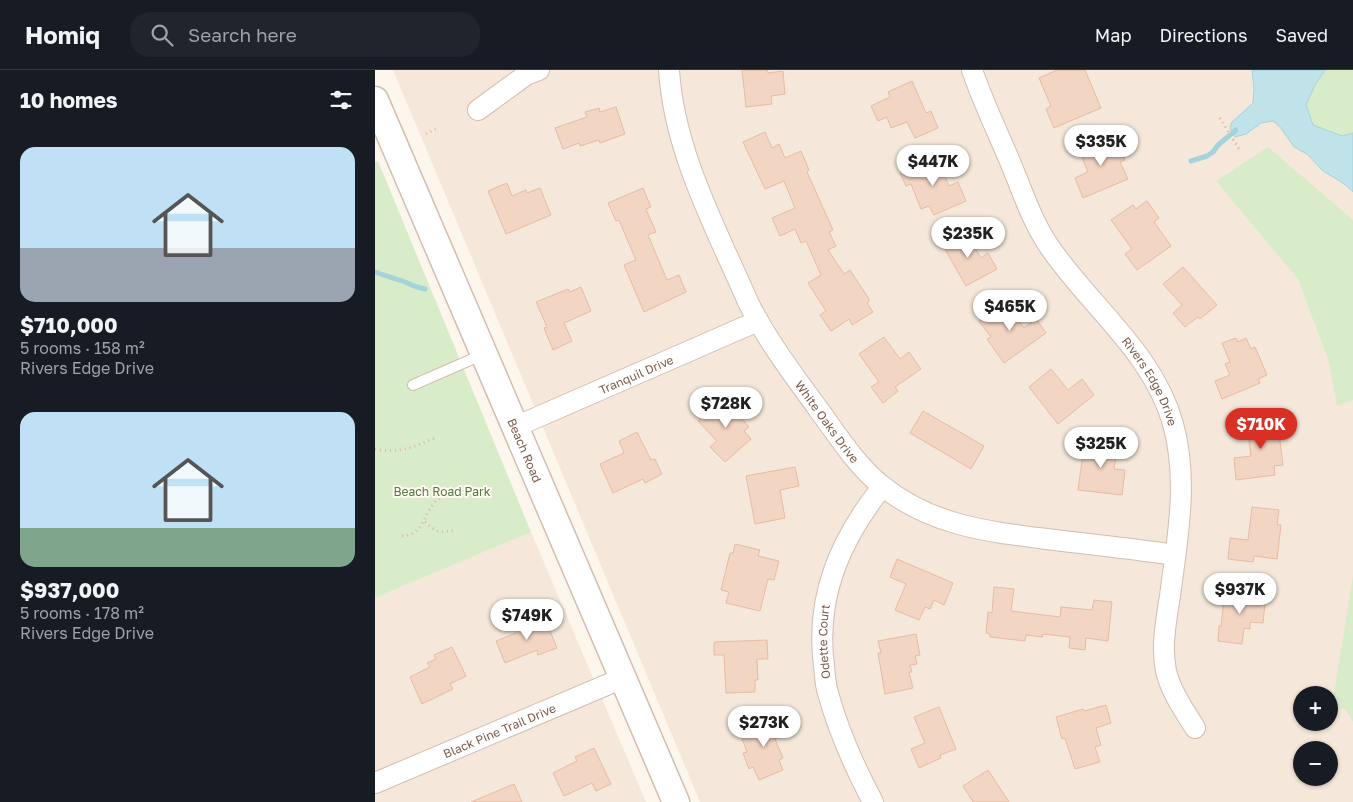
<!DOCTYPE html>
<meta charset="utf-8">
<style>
:root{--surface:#171b24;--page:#20242c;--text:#f1f3f6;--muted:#9ea1a6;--line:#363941;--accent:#d93025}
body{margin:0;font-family:"Golos Text",sans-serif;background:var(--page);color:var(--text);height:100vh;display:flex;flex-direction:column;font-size:19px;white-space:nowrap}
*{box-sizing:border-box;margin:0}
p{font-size:16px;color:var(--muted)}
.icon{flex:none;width:28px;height:28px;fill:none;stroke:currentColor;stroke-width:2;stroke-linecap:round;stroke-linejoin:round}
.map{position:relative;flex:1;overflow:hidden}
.drawer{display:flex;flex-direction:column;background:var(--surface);width:375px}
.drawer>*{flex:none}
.fabs{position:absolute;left:918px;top:616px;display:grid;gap:10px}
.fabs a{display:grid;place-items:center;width:45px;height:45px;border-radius:50%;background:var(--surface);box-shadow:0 1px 4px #0004;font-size:25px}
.price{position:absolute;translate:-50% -42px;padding:0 11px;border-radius:18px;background:#fff;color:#222;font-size:16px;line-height:32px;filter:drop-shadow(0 1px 2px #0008)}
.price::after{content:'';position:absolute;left:50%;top:30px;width:15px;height:11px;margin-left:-8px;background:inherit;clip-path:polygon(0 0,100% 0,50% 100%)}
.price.current{background:var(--accent);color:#fff}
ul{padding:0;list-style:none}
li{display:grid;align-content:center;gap:10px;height:265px;padding:0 20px}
li span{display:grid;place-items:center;height:155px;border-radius:15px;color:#555}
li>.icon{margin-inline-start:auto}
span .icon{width:90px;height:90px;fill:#fffc;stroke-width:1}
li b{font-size:21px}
h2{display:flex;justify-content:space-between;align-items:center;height:60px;padding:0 20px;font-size:21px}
header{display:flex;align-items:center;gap:30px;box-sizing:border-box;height:70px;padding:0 25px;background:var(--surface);border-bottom:1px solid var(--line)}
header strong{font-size:24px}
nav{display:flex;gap:28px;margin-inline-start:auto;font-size:18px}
.search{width:350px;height:45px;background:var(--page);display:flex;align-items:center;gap:12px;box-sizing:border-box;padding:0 18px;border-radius:20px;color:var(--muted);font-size:19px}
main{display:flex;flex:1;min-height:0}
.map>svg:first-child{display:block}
.residential{fill:#f5e8da;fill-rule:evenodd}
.green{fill:#d8ecc9}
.water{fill:#bfe3e8;stroke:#a5d3da}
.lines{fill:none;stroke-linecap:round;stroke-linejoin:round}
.stream{stroke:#a5d3da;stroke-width:5}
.building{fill:#f3d5c3;stroke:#e6bba3}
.service-casing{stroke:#d1beb0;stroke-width:12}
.minor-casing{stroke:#d1beb0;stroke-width:22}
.tertiary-casing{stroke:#d1beb0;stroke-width:29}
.path{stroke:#d9b8a5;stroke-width:3;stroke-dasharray:1 4;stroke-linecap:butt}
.service{stroke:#fff;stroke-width:10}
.minor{stroke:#fff;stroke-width:20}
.tertiary{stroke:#fff;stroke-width:26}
.labels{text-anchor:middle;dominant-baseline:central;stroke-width:4;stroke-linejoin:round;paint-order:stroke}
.street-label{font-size:12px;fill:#7a5c4d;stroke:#fffaf3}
.park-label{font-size:12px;fill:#537a41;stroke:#fffaf3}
</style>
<header>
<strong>Homiq</strong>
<div class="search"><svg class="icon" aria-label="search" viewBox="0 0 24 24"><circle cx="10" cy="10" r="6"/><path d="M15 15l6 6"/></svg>Search here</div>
<nav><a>Map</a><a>Directions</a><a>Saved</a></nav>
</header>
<main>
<section class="drawer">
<h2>10 homes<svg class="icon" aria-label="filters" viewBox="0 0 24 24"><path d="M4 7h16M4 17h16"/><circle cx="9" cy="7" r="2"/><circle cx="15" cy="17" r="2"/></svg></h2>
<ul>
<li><span style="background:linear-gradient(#bfe0f5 65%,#9aa5b1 0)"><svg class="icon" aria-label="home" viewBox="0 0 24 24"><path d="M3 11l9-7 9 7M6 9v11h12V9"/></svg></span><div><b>$710,000</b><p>5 rooms · 158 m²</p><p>Rivers Edge Drive</p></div></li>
<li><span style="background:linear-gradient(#bfe0f5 75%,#7fa58c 0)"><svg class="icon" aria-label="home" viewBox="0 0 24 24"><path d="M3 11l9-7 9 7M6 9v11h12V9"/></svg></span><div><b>$937,000</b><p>5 rooms · 178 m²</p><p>Rivers Edge Drive</p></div></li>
</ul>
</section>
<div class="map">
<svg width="978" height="732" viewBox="0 0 978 732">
<rect width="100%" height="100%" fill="#fdf6ec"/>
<g class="residential">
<path d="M 18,0 L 978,0 L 978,732 L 325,732 ZM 926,625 L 954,625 L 954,652 L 926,652 ZM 926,680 L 954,680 L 954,708 L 926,708 Z"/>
<polygon points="156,462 271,732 0,732 0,528"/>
</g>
<g class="green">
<polygon points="950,0 978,0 978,63 967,66 938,55 931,35 940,15"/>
<polygon points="893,77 978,150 978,330 962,336 954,292 923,209 841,111"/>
<polygon points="3,91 156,462 0,528 0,92"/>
<polygon points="978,506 978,652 971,640 964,637 959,623"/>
</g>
<polygon class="water" points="877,0 950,0 940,15 931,35 938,55 967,66 978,63 978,122 968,113 948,101 932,84 919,77 905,57 898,51 886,53 871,64 860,67 855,58 857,52 878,33 879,19"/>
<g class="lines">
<g class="stream">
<polyline points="816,91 832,86 838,82 843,75 861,60"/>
<polyline points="0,202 30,212 39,216 50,219"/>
</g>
</g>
<g class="building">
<polygon points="367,0 392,0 393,3 408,1 410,24 396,26 397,34 371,37"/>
<polygon points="682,0 710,0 726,38 679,58 671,39 676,36 664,8"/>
<polygon points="537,11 551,43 556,41 563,58 540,68 532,52 516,58 512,47 503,51 496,36 515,27 513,22"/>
<polygon points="241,37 250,64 225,73 224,70 205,76 204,73 188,79 180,58 212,47 210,42 224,38 225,42"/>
<polygon points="390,62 397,78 404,74 410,88 426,81 434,100 432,102 458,160 454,162 461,176 453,180 469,204 475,200 494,229 494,232 492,233 498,242 477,255 474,249 456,261 445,245 451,241 433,213 446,205 431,171 426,173 420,159 405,166 397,148 420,138 409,111 390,119 368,72"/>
<polygon points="733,65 739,78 744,76 750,90 745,92 753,109 708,128 700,108 713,102 703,78"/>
<polygon points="561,87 574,116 583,112 591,131 559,145 554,136 546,139 536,114 531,116 525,103"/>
<polygon points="132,113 137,126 151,120 152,123 165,118 176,145 131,164 113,121"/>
<polygon points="268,118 276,137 271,139 281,162 273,165 292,210 304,205 311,222 269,242 249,195 261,190 244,150 241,151 233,133"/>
<polygon points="772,131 784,148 779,152 796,176 762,200 750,184 757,179 736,150 758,135 761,139"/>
<polygon points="590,161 606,188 613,183 622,199 591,216 567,174"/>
<polygon points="808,197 842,235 825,249 823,247 810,257 798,243 807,235 788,214"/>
<polygon points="206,217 216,241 189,253 197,271 178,280 169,258 172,257 161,232 193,219 195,222"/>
<polygon points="630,232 649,258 661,249 671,263 629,293 612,269 616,267 604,251"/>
<polygon points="509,267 525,289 534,282 546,299 520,317 523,321 508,333 496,317 504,312 484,284"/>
<polygon points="861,268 863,272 871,268 876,279 880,277 892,305 883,309 885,313 847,329 840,311 855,305 850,294 855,292 847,273"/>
<polygon points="676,299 693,320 707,309 719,325 683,354 654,317"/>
<polygon points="350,326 364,341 361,343 374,357 369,361 376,369 350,392 335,377 342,371 323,351"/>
<polygon points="548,341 609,376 596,399 535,363"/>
<polygon points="902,348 908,395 899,396 900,405 861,410 859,388 876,386 871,351"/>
<polygon points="262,362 276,390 280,389 287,404 270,413 268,409 238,423 225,394 249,383 244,371"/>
<polygon points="710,369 743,373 739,399 750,400 747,425 703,420"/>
<polygon points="420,397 424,416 405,420 410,448 380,454 371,406"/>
<polygon points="877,437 904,440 902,455 906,455 902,489 879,486 878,492 853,489 855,468 873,470"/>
<polygon points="360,474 385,480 383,486 404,491 399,510 393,509 385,541 351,533 354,522 346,520 355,483 358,483"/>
<polygon points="522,489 578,513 569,535 559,530 555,539 550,537 544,550 520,540 531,514 515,507"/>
<polygon points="619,517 639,519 636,541 685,547 686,537 717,540 719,530 737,532 733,571 711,568 710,580 694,578 695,567 668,564 667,567 651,565 650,571 615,567 615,564 611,563 613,542 617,543"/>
<polygon points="850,520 891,524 888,553 875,552 875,559 869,558 867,574 843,571 844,556 846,556"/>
<polygon points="155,549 158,556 171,551 182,578 163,585 162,580 130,593 121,571 141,563 138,556"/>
<polygon points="541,564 545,585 540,586 542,594 535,595 537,602 534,602 538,618 510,624 503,583 506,583 503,571"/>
<polygon points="392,570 393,589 382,589 383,610 380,610 380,622 351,623 349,585 339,585 339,572"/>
<polygon points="77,577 91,606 75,614 78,619 47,634 35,607 55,597 52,593 61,589 59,585"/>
<polygon points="731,635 736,653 721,658 726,675 720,677 725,692 700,699 690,668 687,669 681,647 708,639 709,641"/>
<polygon points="564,637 581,679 565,685 566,688 544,698 536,679 550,673 539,647"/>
<polygon points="403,648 410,665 400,669 408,688 404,690 408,700 384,710 378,697 374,699 368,683 372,682 365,663"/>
<polygon points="219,678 236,714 221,721 217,713 189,726 178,703 202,691 200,687"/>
<polygon points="613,700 634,732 598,732 588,716"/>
<polygon points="139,714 147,732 96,732"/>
</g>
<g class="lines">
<g class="service-casing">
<polyline id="service" points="38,315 109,284"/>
</g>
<g class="minor-casing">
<g id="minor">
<path id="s1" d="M 294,0 C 299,82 341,158 373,232 C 392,270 417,303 441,336 C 461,363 480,394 506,415 C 557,457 617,462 680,470 C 720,475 760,479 800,485"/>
<path id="s2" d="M 597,0 C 608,32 623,63 636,94 C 648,123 658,154 676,179 C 716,237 779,284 798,354 C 814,411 802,470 795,526 C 791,551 786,577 791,601 C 796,622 809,640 820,658"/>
<polyline points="103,40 151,5 164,0"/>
<path id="s3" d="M 140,357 L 383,251"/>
<path id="s4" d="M 0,713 L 248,608"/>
<path id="s5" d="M 498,732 C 480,698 463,660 453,623 C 450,614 450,605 449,596 C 440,527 465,470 507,417"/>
</g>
</g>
<g class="tertiary-casing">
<g id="tertiary">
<path id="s6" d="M 0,30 L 301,732"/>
</g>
</g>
<g class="path">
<polyline points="845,48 864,79"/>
<polyline points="51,64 64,57"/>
<path d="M 0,379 C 22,384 39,377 60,368"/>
<path d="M 50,452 C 62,463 65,463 81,460"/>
<path d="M 27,466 C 50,465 48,443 61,431 C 66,427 75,424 82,421"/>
</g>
<use href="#service" class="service"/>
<use href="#minor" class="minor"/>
<use href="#tertiary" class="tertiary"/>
</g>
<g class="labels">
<g class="street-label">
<text stroke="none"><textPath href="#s3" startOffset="132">Tranquil Drive</textPath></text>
<text stroke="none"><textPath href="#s2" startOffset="362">Rivers Edge Drive</textPath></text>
<text stroke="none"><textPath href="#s1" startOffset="390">White Oaks Drive</textPath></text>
<text stroke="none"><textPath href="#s6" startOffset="381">Beach Road</textPath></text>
<text stroke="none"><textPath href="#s5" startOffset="170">Odette Court</textPath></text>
<text stroke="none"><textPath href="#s4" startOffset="135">Black Pine Trail Drive</textPath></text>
</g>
<g class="park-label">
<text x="67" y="421">Beach Road Park</text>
</g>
</g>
</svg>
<div class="fabs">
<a>+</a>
<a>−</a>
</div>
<b class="price" style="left:726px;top:97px">$335K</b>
<b class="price" style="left:558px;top:117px">$447K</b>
<b class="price" style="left:593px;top:189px">$235K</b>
<b class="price" style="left:635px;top:262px">$465K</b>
<b class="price" style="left:351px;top:359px">$728K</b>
<b class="price current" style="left:886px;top:380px">$710K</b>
<b class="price" style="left:726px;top:399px">$325K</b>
<b class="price" style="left:865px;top:545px">$937K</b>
<b class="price" style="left:152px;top:571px">$749K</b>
<b class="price" style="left:389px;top:678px">$273K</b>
</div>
</main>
